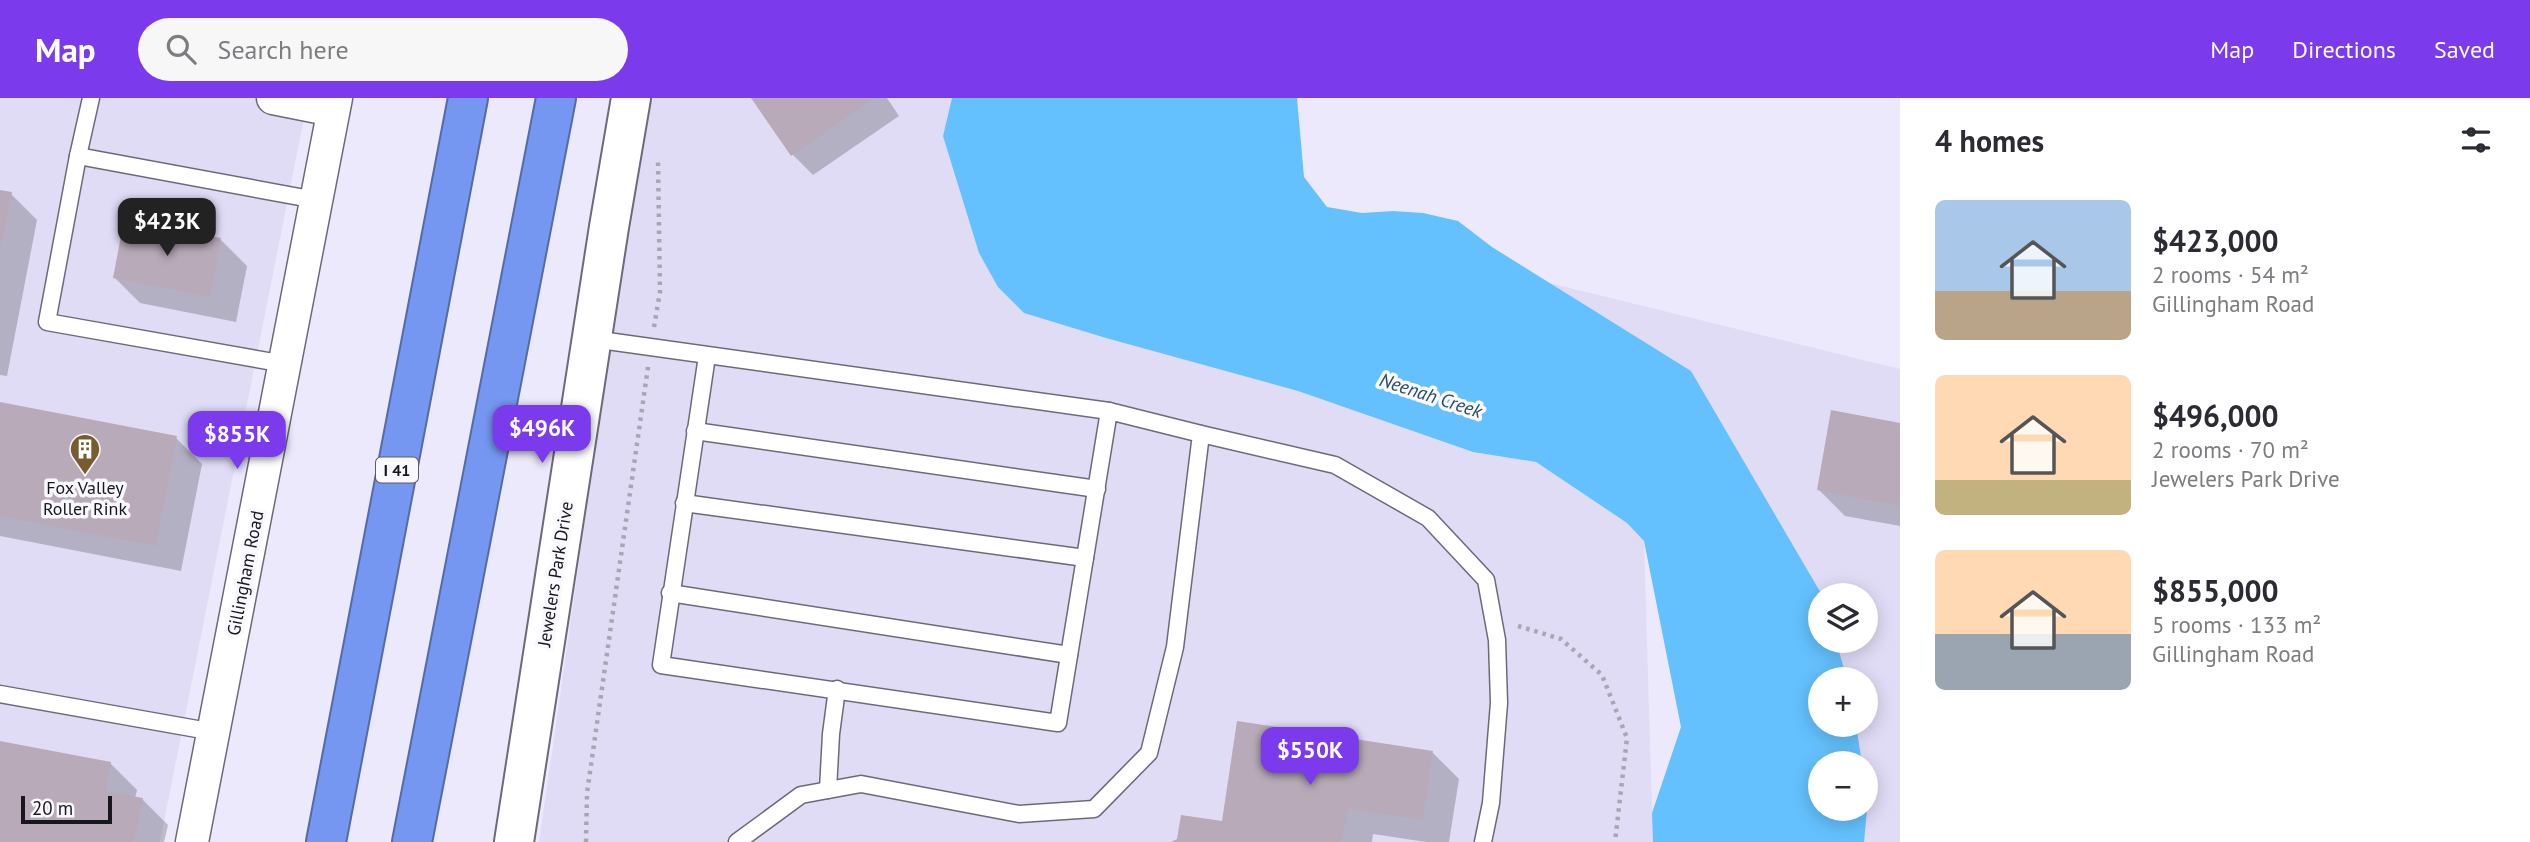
<!DOCTYPE html>
<meta charset="utf-8">
<style>
:root{--surface:#fff;--page:#f7f7f7;--text:#2b2b33;--muted:#7c7c81;--accent:#7c3aed}
body{margin:0;font-family:"PT Sans",sans-serif;background:var(--page);color:var(--text);height:100vh;display:flex;flex-direction:column;font-size:26px;white-space:nowrap}
*{box-sizing:border-box;margin:0}
p{font-size:23px;color:var(--muted)}
.icon{flex:none;width:38px;height:38px;fill:none;stroke:currentColor;stroke-width:2;stroke-linecap:round;stroke-linejoin:round}
.map{position:relative;flex:1;overflow:hidden}
.details{display:flex;flex-direction:column;background:var(--surface);width:630px}
.details>*{flex:none}
.buttons{position:absolute;left:1808px;top:485px;display:grid;gap:14px}
.buttons a{display:grid;place-items:center;width:70px;height:70px;border-radius:50%;background:var(--surface);box-shadow:0 4px 18px #0003;font-size:35px}
.scale{position:absolute;left:21px;bottom:18px;width:91px;box-sizing:border-box;padding-left:7px;border:4px solid #18171d;border-top:0;font-size:19px;line-height:24px;white-space:nowrap;color:#18171d;-webkit-text-stroke:5px #f9f8fc;paint-order:stroke}
.price{position:absolute;translate:-50% -60px;padding:0 16px;border-radius:14px;background:var(--accent);color:#fff;font-size:23px;line-height:46px;filter:drop-shadow(0 2px 4px #0008)}
.price::after{content:'';position:absolute;left:50%;top:42px;width:21px;height:16px;margin-left:-10px;background:inherit;clip-path:polygon(0 0,100% 0,50% 100%)}
.price.selected{background:#222;color:#fff}
ul{padding:0;list-style:none}
li{display:flex;align-items:center;gap:21px;height:175px;padding:0 35px}
li span{display:grid;place-items:center;flex:none;width:196px;height:140px;border-radius:10px;color:#555}
li>.icon{margin-inline-start:auto}
span .icon{width:84px;height:84px;fill:#fffc;stroke-width:1}
li b{font-size:30px}
h2{display:flex;justify-content:space-between;align-items:center;height:84px;padding:0 35px;font-size:30px}
header{display:flex;align-items:center;gap:42px;box-sizing:border-box;height:98px;padding:0 35px;background:var(--accent);color:#fff}
header strong{font-size:33px}
nav{display:flex;gap:38px;margin-inline-start:auto;font-size:24px}
.search{width:490px;height:63px;background:var(--page);display:flex;align-items:center;gap:18px;box-sizing:border-box;padding:0 24px;border-radius:38px;color:var(--muted);font-size:26px}
main{display:flex;flex:1;min-height:0}
.map>svg:first-child{display:block}
.built{fill:#e1dcf6;fill-rule:evenodd}
.water{fill:#64c1fd}
.shadow{fill:#0003}
.building{fill:#b8aab9}
.lines{fill:none;stroke-linecap:round;stroke-linejoin:round}
.service-casing{stroke:#6d697a;stroke-width:19}
.minor-casing{stroke:#6d697a;stroke-width:35}
.tertiary-casing{stroke:#6d697a;stroke-width:42}
.motorway-casing{stroke:#556aa7;stroke-width:42}
.path{stroke:#a8a5b4;stroke-width:4.5;stroke-dasharray:3.5 5;stroke-linecap:butt}
.service{stroke:#fff;stroke-width:16}
.minor{stroke:#fff;stroke-width:32}
.tertiary{stroke:#fff;stroke-width:38}
.motorway{stroke:#7697f1;stroke-width:38}
.labels{text-anchor:middle;dominant-baseline:central;stroke-width:7;stroke-linejoin:round;paint-order:stroke}
.shield{fill:#f9f8fc;stroke:#5c5a60;stroke-width:2}
.shield-label{font-size:16px;font-weight:bold;fill:#18171d}
.poi-label{font-size:18px;fill:#18171d;stroke:#f9f8fc}
.street-label{font-size:18px;fill:#18171d;stroke:#f9f8fc}
.water-label{font-size:19px;font-style:italic;fill:#254c65;stroke:#f9f8fc}
</style>
<header>
<strong>Map</strong>
<div class="search"><svg class="icon" aria-label="search" viewBox="0 0 24 24"><circle cx="10" cy="10" r="6"/><path d="M15 15l6 6"/></svg>Search here</div>
<nav><a>Map</a><a>Directions</a><a>Saved</a></nav>
</header>
<main>
<div class="map">
<svg width="1900" height="744" viewBox="0 0 1900 744">
<rect width="100%" height="100%" fill="#ede9fc"/>
<g class="built">
<polygon points="0,0 308,0 160,744 0,744"/>
<polygon points="651,0 952,0 943,39 1298,293 1473,354 1536,364 1627,425 1644,443 1653,744 539,744 619,185"/>
<path d="M 1464,164 L 1900,271 L 1900,744 L 1760,744 L 1752,580 ZM 1820,497 L 1866,497 L 1866,542 L 1820,542 ZM 1820,581 L 1866,581 L 1866,626 L 1820,626 ZM 1820,665 L 1866,665 L 1866,710 L 1820,710 Z"/>
</g>
<polygon class="water" points="952,0 1297,0 1304,79 1327,109 1362,115 1393,113 1423,115 1458,123 1492,149 1691,273 1822,497 1820,542 1836,543 1847,581 1820,581 1820,626 1856,627 1862,665 1820,665 1820,710 1866,710 1866,684 1868,702 1864,744 1653,744 1652,715 1681,629 1644,443 1627,425 1536,364 1473,354 1298,293 1106,240 1024,215 998,189 979,155 943,38"/>
<g class="shadow">
<polygon points="753,0 887,0 899,18 813,77 792,56"/>
<polygon points="0,94 11,96 37,122 7,278 0,277"/>
<polygon points="221,142 247,168 236,224 140,205 114,179"/>
<polygon points="0,306 176,340 202,366 181,473 0,438"/>
<polygon points="1900,326 1900,428 1845,418 1819,392"/>
<polygon points="0,644 111,666 137,692 135,700 142,701 168,727 164,744 0,744"/>
<polygon points="1433,655 1459,681 1449,744 1426,744 1373,736 1372,744 1175,744 1223,725"/>
</g>
<g class="building">
<polygon points="751,0 875,0 791,58"/>
<polygon points="0,92 12,94 1,149 0,149"/>
<polygon points="124,122 221,140 210,199 113,180"/>
<polygon points="0,304 177,338 156,448 0,418"/>
<polygon points="1831,312 1900,325 1900,408 1817,392"/>
<polygon points="1237,623 1433,653 1423,722 1348,711 1342,744 1171,744 1177,741 1181,717 1222,723"/>
<polygon points="0,643 111,664 106,693 143,700 134,744 0,744"/>
</g>
<g class="lines">
<g class="service-casing">
<g id="service">
<polyline points="91,0 78,58 47,224 285,266"/>
<polyline points="78,58 316,102"/>
<polyline points="593,241 1109,313 1201,336 1175,549 1149,655 1094,711 1019,716 861,686 801,697 737,744"/>
<polyline points="707,258 661,567 1058,625 1109,313"/>
<polyline points="695,333 1097,391"/>
<polyline points="1201,336 1335,367 1428,420 1486,482 1497,542 1499,605 1491,705 1483,744"/>
<polyline points="684,405 1085,460"/>
<polyline points="670,495 1069,557"/>
<polyline points="0,596 214,634"/>
<polyline points="828,692 831,636 837,591"/>
</g>
</g>
<g class="minor-casing">
<g id="minor">
<polyline points="273,0 333,12"/>
<polyline points="192,744 336,0"/>
</g>
</g>
<g class="tertiary-casing">
<polyline id="tertiary" points="514,744 609,129 631,0"/>
</g>
<g class="motorway-casing">
<g id="motorway">
<polyline points="326,744 468,0"/>
<polyline points="412,744 556,0"/>
</g>
</g>
<g class="path">
<polyline points="654,229 660,194 658,63"/>
<polyline points="1518,528 1561,541 1602,577 1627,640 1615,744"/>
<polyline points="586,744 587,695 648,269"/>
</g>
<use href="#service" class="service"/>
<use href="#minor" class="minor"/>
<use href="#tertiary" class="tertiary"/>
<use href="#motorway" class="motorway"/>
</g>
<defs>
<g id="building-pin" transform="scale(1.575)"><path d="M0 17L-7.5 6A9.5 9.5 0 1 1 7.5 6Z" fill="#785c2f" stroke="#f9f8fc"/><path d="M-4-6H4V6H1V3H-1V6H-4ZM-2.5-4.3h1.7v1.8h-1.7ZM.8-4.3h1.7v1.8H.8ZM-2.5-1h1.7V.8h-1.7ZM.8-1h1.7V.8H.8Z" fill="#fff"/></g>
</defs>
<g fill-rule="evenodd">
<use href="#building-pin" x="85" y="351"/>
</g>
<g class="labels">
<rect class="shield" x="376" y="359.5" width="42" height="25" rx="5"/>
<g class="shield-label">
<text x="397" y="372">I 41</text>
</g>
<g class="poi-label">
<text x="85" y="389">Fox Valley<tspan x="85" dy="21">Roller Rink</tspan></text>
</g>
<g class="street-label">
<text transform="translate(245 475) rotate(-79)">Gillingham Road</text>
<text transform="translate(555 476) rotate(-81)">Jewelers Park Drive</text>
</g>
<g class="water-label">
<text transform="translate(1431 297) rotate(18)">Neenah Creek</text>
</g>
</g>
</svg>
<div class="buttons">
<a><svg class="icon" aria-label="layers" viewBox="0 0 24 24"><path d="M12 4l9 5-9 5-9-5zM3 14l9 5 9-5"/></svg></a>
<a>+</a>
<a>−</a>
</div>
<div class="scale">20 m</div>
<b class="price selected" style="left:167px;top:160px">$423K</b>
<b class="price" style="left:542px;top:367px">$496K</b>
<b class="price" style="left:237px;top:373px">$855K</b>
<b class="price" style="left:1310px;top:689px">$550K</b>
</div>
<section class="details">
<h2>4 homes<svg class="icon" aria-label="filters" viewBox="0 0 24 24"><path d="M4 7h16M4 17h16"/><circle cx="9" cy="7" r="2"/><circle cx="15" cy="17" r="2"/></svg></h2>
<ul>
<li><span style="background:linear-gradient(#a9c7e8 65%,#b9a48a 0)"><svg class="icon" aria-label="home" viewBox="0 0 24 24"><path d="M3 11l9-7 9 7M6 9v11h12V9"/></svg></span><div><b>$423,000</b><p>2 rooms · 54 m²</p><p>Gillingham Road</p></div></li>
<li><span style="background:linear-gradient(#ffd9b3 75%,#c2b280 0)"><svg class="icon" aria-label="home" viewBox="0 0 24 24"><path d="M3 11l9-7 9 7M6 9v11h12V9"/></svg></span><div><b>$496,000</b><p>2 rooms · 70 m²</p><p>Jewelers Park Drive</p></div></li>
<li><span style="background:linear-gradient(#ffd9b3 60%,#9aa5b1 0)"><svg class="icon" aria-label="home" viewBox="0 0 24 24"><path d="M3 11l9-7 9 7M6 9v11h12V9"/></svg></span><div><b>$855,000</b><p>5 rooms · 133 m²</p><p>Gillingham Road</p></div></li>
</ul>
</section>
</main>
